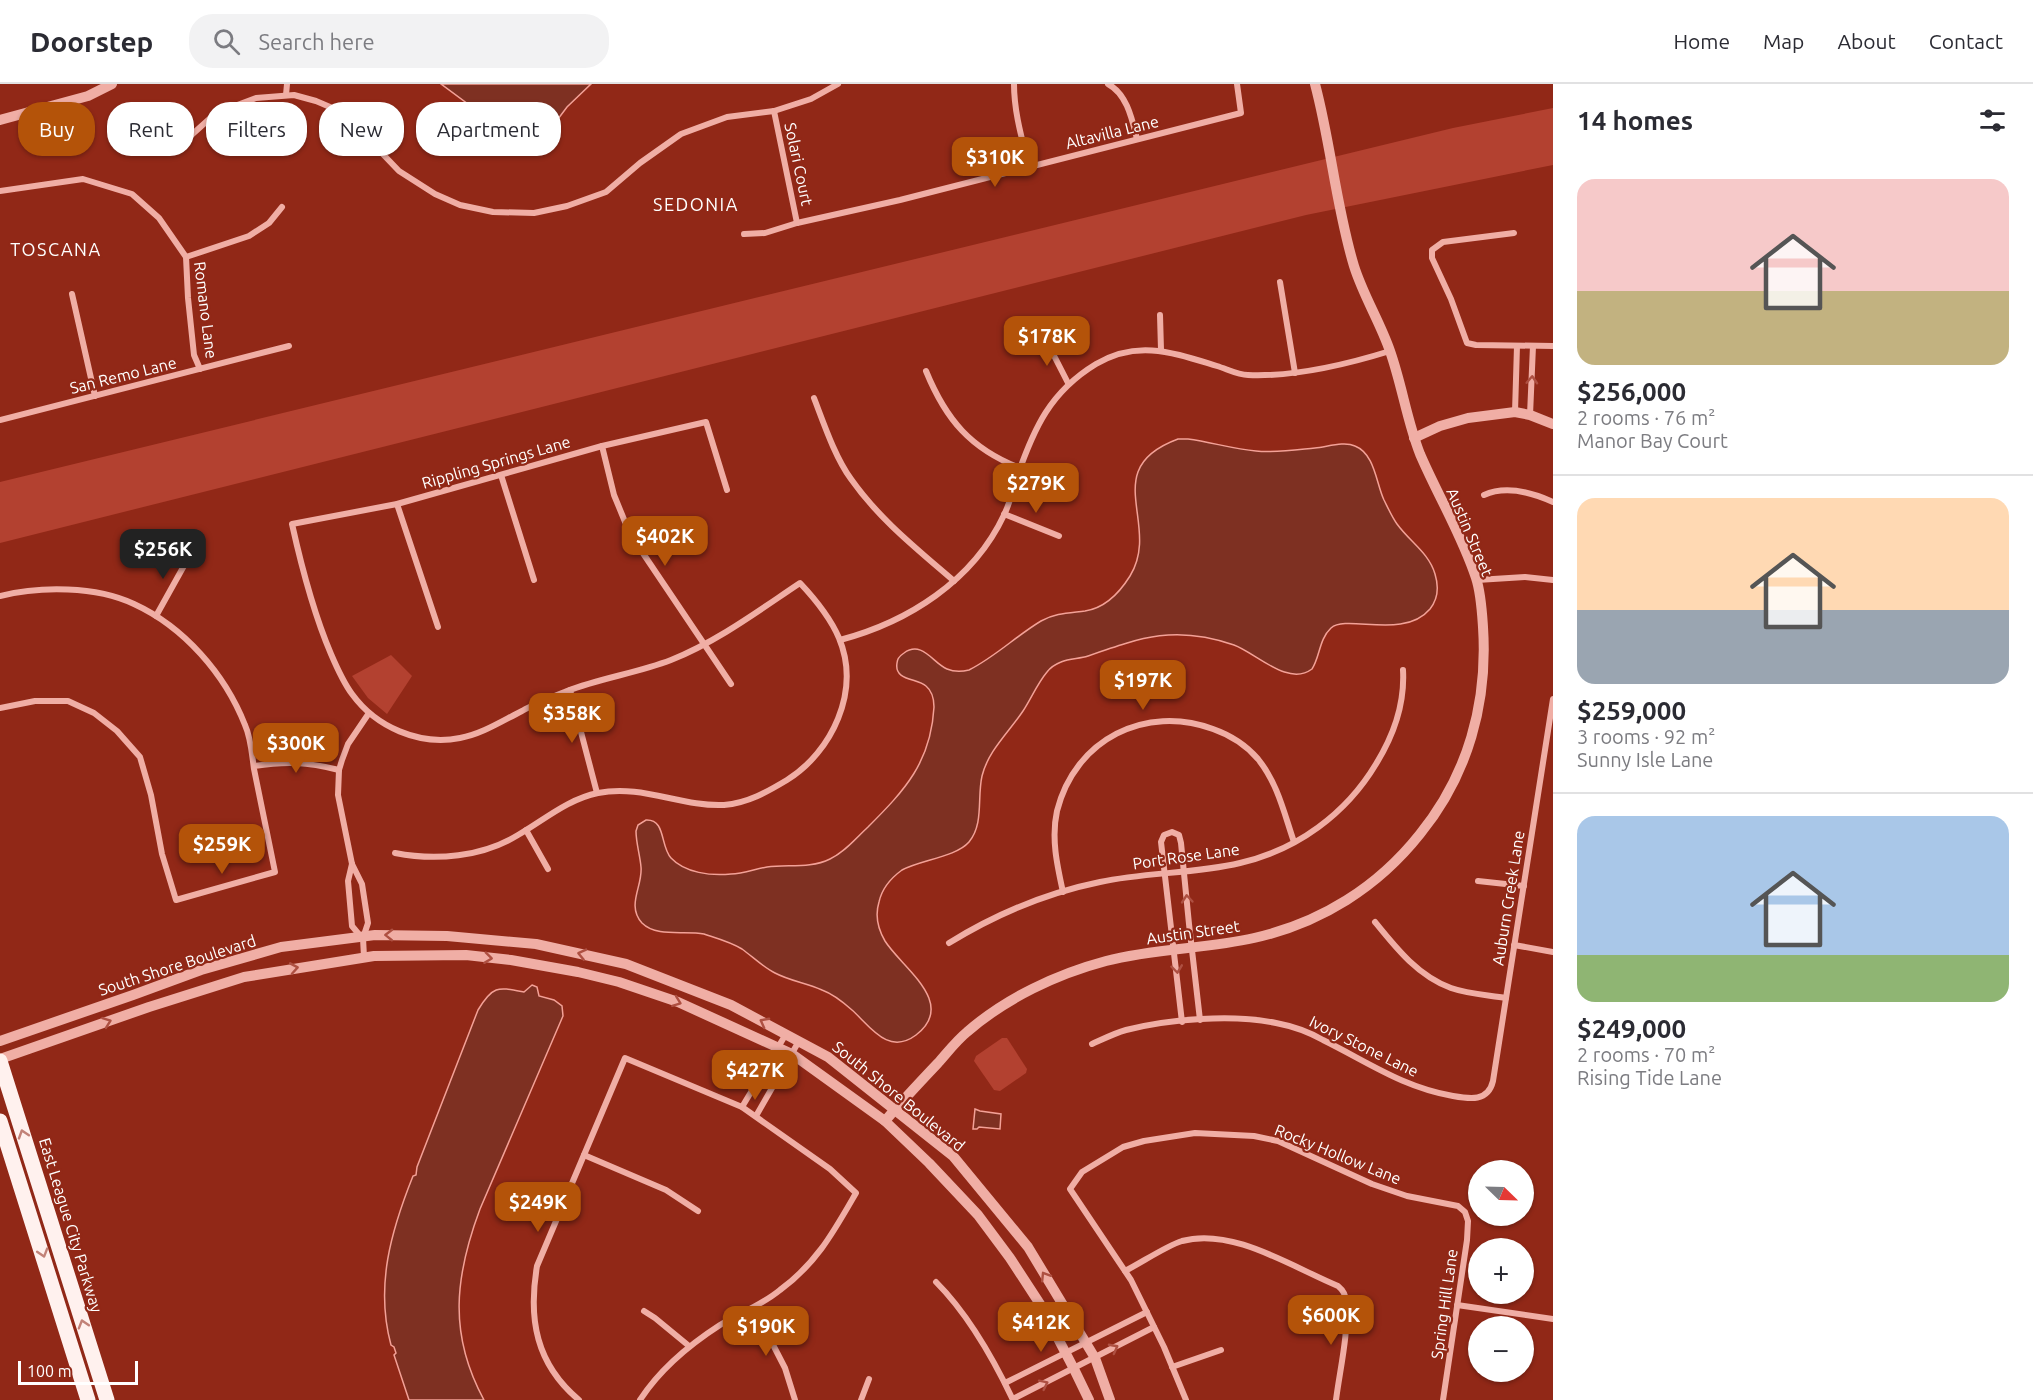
<!DOCTYPE html>
<meta charset="utf-8">
<style>
:root{--surface:#fff;--page:#f2f2f3;--text:#2b2b33;--muted:#7c7c81;--line:#e1e1e2;--accent:#b45309}
body{margin:0;font-family:Ubuntu,sans-serif;background:var(--page);color:var(--text);height:100vh;display:flex;flex-direction:column;font-size:22px;white-space:nowrap}
*{box-sizing:border-box;margin:0}
p{font-size:20px;color:var(--muted)}
.icon{flex:none;width:33px;height:33px;fill:none;stroke:currentColor;stroke-width:2;stroke-linecap:round;stroke-linejoin:round}
.map{position:relative;flex:1;overflow:hidden}
.side{display:flex;flex-direction:column;background:var(--surface);width:480px}
.side>*{flex:none}
.hud{position:absolute;left:18px;top:18px;width:570px;height:54px;display:flex;gap:12px}
.needle{width:39px;rotate:113deg}
.tools{position:absolute;left:1468px;top:1076px;display:grid;gap:12px}
.tools a{display:grid;place-items:center;width:66px;height:66px;border-radius:50%;background:var(--surface);box-shadow:0 2px 4px #0004;font-size:30px}
.scale{position:absolute;left:18px;bottom:15px;width:120px;box-sizing:border-box;padding-left:6px;border:3px solid #fff;border-top:0;font-size:16px;line-height:21px;white-space:nowrap;color:#fff;-webkit-text-stroke:4px #912817;paint-order:stroke}
.price{position:absolute;translate:-50% -51px;padding:0 14px;border-radius:12px;background:var(--accent);color:#fff;font-size:20px;line-height:39px;filter:drop-shadow(0 2px 3px #0008)}
.price::after{content:'';position:absolute;left:50%;top:36px;width:18px;height:14px;margin-left:-9px;background:inherit;clip-path:polygon(0 0,100% 0,50% 100%)}
.price.on{background:#222;color:#fff}
ul{padding:0;list-style:none}
li{display:grid;align-content:center;gap:12px;height:318px;padding:0 24px}
li+li{border-top:2px solid var(--line)}
li span{display:grid;place-items:center;height:186px;border-radius:18px;color:#555}
li>.icon{margin-inline-start:auto}
span .icon{width:108px;height:108px;fill:#fffc;stroke-width:1}
li b{font-size:26px}
h2{display:flex;justify-content:space-between;align-items:center;height:72px;padding:0 24px;font-size:26px}
.chip{padding:0 21px;border-radius:24px;background:var(--surface);box-shadow:0 2px 4px #0004;font-size:21px;line-height:54px}
.chip.on{background:var(--accent);color:#fff}
header{display:flex;align-items:center;gap:36px;box-sizing:border-box;height:84px;padding:0 30px;background:var(--surface);border-bottom:2px solid var(--line)}
header strong{font-size:28px}
nav{display:flex;gap:33px;margin-inline-start:auto;font-size:21px}
.search{width:420px;height:54px;background:var(--page);display:flex;align-items:center;gap:15px;box-sizing:border-box;padding:0 21px;border-radius:24px;color:var(--muted);font-size:22px}
main{display:flex;flex:1;min-height:0}
.map>svg:first-child{display:block}
.green{fill:#b34130}
.water{fill:#7e3022;stroke:#f3a197;stroke-width:1.5}
.lines{fill:none;stroke-linecap:round;stroke-linejoin:round}
.minor{stroke:#f0aea5;stroke-width:6}
.tertiary{stroke:#f0aea5;stroke-width:10}
.primary{stroke:#fff1ee;stroke-width:15}
.oneway{stroke:#ae5042}
.oneway2{stroke:#c28278}
.labels{text-anchor:middle;dominant-baseline:central;stroke-width:4.5;stroke-linejoin:round;paint-order:stroke}
.street-label{font-size:16px;fill:#fff;stroke:#912817}
.neighbourhood-label{font-size:18px;letter-spacing:1.5px;fill:#fff;stroke:#912817}
</style>
<header>
<strong>Doorstep</strong>
<div class="search"><svg class="icon" aria-label="search" viewBox="0 0 24 24"><circle cx="10" cy="10" r="6"/><path d="M15 15l6 6"/></svg>Search here</div>
<nav><a>Home</a><a>Map</a><a>About</a><a>Contact</a></nav>
</header>
<main>
<div class="map">
<svg width="1553" height="1316" viewBox="0 0 1553 1316">
<rect width="100%" height="100%" fill="#912817"/>
<g class="green">
<polygon points="1553,24 1553,81 1306,131 0,459 0,398 1453,44"/>
<polygon points="391,571 412,592 387,630 368,614 352,592"/>
<polygon points="1002,954 1007,954 1027,985 1026,989 1000,1007 994,1006 974,977 976,972"/>
</g>
<g class="water">
<polygon points="441,0 591,0 567,23 552,43 526,51 485,50 476,26"/>
<path d="M 1178,355 L 1188,355 C 1211,358 1233,365 1256,367 C 1275,369 1295,366 1315,364 C 1327,363 1344,357 1355,362 C 1375,370 1376,399 1384,416 C 1388,424 1392,433 1397,440 C 1410,458 1429,469 1435,490 C 1439,503 1438,515 1430,525 C 1404,556 1347,530 1331,544 C 1319,555 1320,573 1312,585 C 1288,603 1256,569 1234,561 C 1176,541 1142,553 1088,572 C 1079,575 1070,574 1061,578 C 1056,580 1050,584 1047,588 C 1037,600 1031,615 1023,627 C 1009,648 988,667 982,692 C 977,714 984,740 969,758 C 956,773 920,776 902,786 C 891,794 882,804 879,818 C 875,831 878,845 885,857 C 901,883 958,919 916,951 C 888,972 870,942 852,926 C 843,918 833,910 822,906 C 807,899 790,897 775,889 C 763,883 753,873 742,865 C 731,858 716,854 704,850 C 685,846 657,854 642,839 C 626,821 643,802 641,783 C 640,771 636,759 636,747 L 638,741 L 646,736 C 666,735 660,762 671,774 C 685,789 711,792 731,790 C 743,790 755,785 767,783 C 787,780 810,785 830,775 C 845,768 856,754 868,743 C 905,706 931,678 934,623 C 934,615 932,607 926,602 C 917,594 894,597 897,579 C 897,575 901,571 904,569 C 922,556 933,579 947,585 C 954,588 961,588 969,586 C 995,573 1016,552 1041,537 C 1055,529 1069,529 1085,527 C 1105,524 1120,508 1130,492 C 1162,440 1097,385 1178,355 Z"/>
<path d="M 532,901 L 537,903 L 539,912 L 554,916 L 562,922 L 563,932 L 480,1125 C 455,1192 448,1250 484,1316 L 409,1316 L 394,1271 L 396,1269 L 394,1263 L 391,1261 C 375,1202 391,1147 413,1092 L 416,1091 L 417,1083 L 478,926 C 493,901 498,903 524,908 Z"/>
<polygon points="975,1025 980,1027 1001,1030 1000,1045 979,1043 977,1045 973,1045"/>
</g>
<g class="lines">
<g class="minor">
<path d="M 1014,0 C 1014,28 1022,55 1029,83"/>
<path d="M 1108,0 C 1127,10 1132,35 1137,55"/>
<polyline points="286,11 287,0"/>
<polyline points="774,27 797,139"/>
<polyline points="187,55 216,29 256,14 294,11 316,17 337,26 353,39 399,87 435,110 460,121 493,128 534,129 567,122 606,108 640,79 681,50 727,33 774,27 811,15 838,0"/>
<polyline points="0,107 83,95 132,110 159,134 186,173 188,214 194,271 200,285"/>
<polyline points="1514,149 1443,158 1432,166 1432,174 1451,215 1467,259 1476,261 1553,262"/>
<polyline points="744,150 765,149 797,139 900,116 1241,29 1237,0"/>
<polyline points="186,173 249,152 269,139 282,123"/>
<polyline points="1280,198 1295,289"/>
<polyline points="72,210 95,312"/>
<polyline points="1160,231 1161,266"/>
<polyline points="1046,256 1068,299"/>
<path d="M 926,287 C 946,336 971,365 1020,384"/>
<path d="M 814,314 C 824,340 835,373 851,395 C 879,435 917,465 954,497"/>
<polyline points="1515,328 1517,262"/>
<polyline points="1530,331 1533,262"/>
<polyline points="0,336 289,262"/>
<polyline points="602,362 614,411 630,450 731,600"/>
<polyline points="501,391 534,496"/>
<path d="M 1484,411 C 1506,401 1531,408 1553,418"/>
<polyline points="397,420 438,543"/>
<polyline points="1004,430 1059,452"/>
<polyline points="1477,496 1525,493 1553,496"/>
<path d="M 0,512 C 40,502 96,502 134,520 C 184,543 225,590 245,641 C 251,654 252,671 254,685 C 261,719 268,753 275,788 L 176,816 L 162,770 L 151,711 L 140,673 L 117,647 L 94,629 L 68,617 L 35,617 L 0,624"/>
<polyline points="156,532 190,471"/>
<path d="M 840,556 C 908,538 973,497 1004,431 C 1010,419 1013,405 1017,393 C 1034,344 1050,308 1096,280 C 1138,255 1174,269 1217,282 C 1227,285 1238,291 1248,291 C 1295,293 1345,281 1390,267"/>
<polyline points="570,606 597,709"/>
<path d="M 254,682 C 287,677 306,678 339,686"/>
<polyline points="526,746 548,785"/>
<path d="M 395,769 C 436,777 482,773 518,751 C 544,736 568,715 598,709 C 642,700 681,723 724,721 C 748,719 767,708 787,696 C 832,668 861,607 839,554 C 830,533 816,516 800,499 C 758,527 718,557 671,576 C 637,589 601,594 567,607 C 552,613 536,619 522,627 C 502,637 482,650 460,654 C 419,662 376,643 352,610 C 343,598 337,584 331,570 C 313,528 302,485 292,440 L 397,420 L 602,362 L 706,338 L 727,406"/>
<polyline points="352,780 348,797 352,842 362,854"/>
<polyline points="1478,797 1524,802"/>
<path d="M 1063,808 C 1057,781 1051,754 1057,727 C 1075,655 1146,620 1213,645 C 1230,651 1246,661 1258,675 C 1278,700 1284,729 1294,758"/>
<path d="M 1375,838 C 1396,864 1418,892 1451,904 C 1468,910 1488,911 1506,914"/>
<path d="M 949,859 C 996,830 1046,809 1100,798 C 1146,788 1194,790 1240,779 C 1297,766 1346,730 1376,680 C 1394,651 1405,621 1403,586"/>
<polyline points="1514,861 1553,868"/>
<polyline points="364,873 363,854 368,839 362,800 352,780 338,711 339,686 342,676 348,660 369,629"/>
<polyline points="1182,938 1161,758 1164,751 1172,748 1179,751 1181,759 1189,840 1200,936"/>
<path d="M 1092,960 C 1103,955 1115,949 1126,946 C 1169,935 1233,930 1276,939 C 1292,942 1309,948 1323,956 C 1368,978 1402,1003 1453,1012 C 1470,1015 1488,1018 1493,997 L 1553,615"/>
<polyline points="742,1023 786,950"/>
<polyline points="756,1032 799,957"/>
<polyline points="584,1071 666,1106 698,1127"/>
<path d="M 1125,1187 C 1141,1179 1166,1162 1182,1157 C 1232,1143 1292,1183 1338,1202 C 1343,1206 1346,1211 1346,1218 C 1349,1248 1340,1285 1336,1316"/>
<path d="M 936,1198 C 969,1231 993,1274 1013,1316"/>
<polyline points="1457,1221 1553,1235"/>
<polyline points="754,1224 785,1284 795,1316"/>
<polyline points="644,1227 655,1234 689,1262"/>
<polyline points="1172,1283 1221,1266"/>
<polyline points="1005,1299 1147,1228"/>
<polyline points="1013,1315 1154,1243"/>
<path d="M 579,1316 C 536,1280 528,1235 537,1182 L 625,974 L 742,1023 L 830,1085 L 856,1109 C 834,1147 817,1179 780,1206 C 762,1221 740,1229 720,1241 C 689,1261 660,1285 640,1316"/>
<polyline points="861,1316 869,1295"/>
<polyline points="1186,1316 1164,1263 1131,1196 1070,1105 1082,1088 1123,1063 1144,1057 1195,1049 1254,1052 1278,1057 1372,1100 1407,1112 1458,1122 1465,1128 1468,1137 1467,1156 1443,1316"/>
</g>
<g class="tertiary">
<polyline points="0,36 88,12 112,0"/>
<polyline points="1414,354 1440,342 1468,334 1515,328 1530,331 1553,340"/>
<polyline points="0,957 133,911 201,886 281,863 375,851 447,852 536,860 626,880 731,921 828,973 953,1072 1028,1163 1095,1274 1110,1316"/>
<polyline points="0,975 149,923 244,893 374,872 466,871 511,876 578,888 619,898 678,918 792,970 885,1037 929,1079 978,1131 1010,1174 1040,1220 1074,1285 1089,1316"/>
<path d="M 885,1037 C 902,1017 920,998 938,979 C 947,969 956,957 967,948 C 1006,914 1057,890 1106,877 C 1155,864 1206,865 1254,854 C 1321,839 1378,803 1420,750 C 1468,691 1488,619 1483,543 C 1482,528 1481,509 1476,494 C 1462,451 1438,412 1420,370 C 1407,337 1402,301 1390,267 C 1380,238 1363,211 1354,182 C 1336,123 1331,60 1315,0"/>
</g>
<g class="primary">
<polyline points="0,977 107,1316"/>
<polyline points="0,1037 88,1316"/>
</g>
</g>
<defs><path id="oneway-chevron" d="M-2-3.5L2.5 0L-2 3.5" fill="none" stroke-width="1.6" stroke-linecap="round" stroke-linejoin="round" transform="scale(1.5)"/></defs>
<g class="oneway">
<use href="#oneway-chevron" transform="translate(1532 296) rotate(-87)"/>
<use href="#oneway-chevron" transform="translate(1187 815) rotate(-95)"/>
<use href="#oneway-chevron" transform="translate(389 851) rotate(-179)"/>
<use href="#oneway-chevron" transform="translate(582 870) rotate(-167)"/>
<use href="#oneway-chevron" transform="translate(488 874) rotate(7)"/>
<use href="#oneway-chevron" transform="translate(294 884) rotate(-10)"/>
<use href="#oneway-chevron" transform="translate(1177 885) rotate(83)"/>
<use href="#oneway-chevron" transform="translate(677 918) rotate(21)"/>
<use href="#oneway-chevron" transform="translate(107 938) rotate(-20)"/>
<use href="#oneway-chevron" transform="translate(764 938) rotate(-152)"/>
<use href="#oneway-chevron" transform="translate(1045 1192) rotate(-122)"/>
<use href="#oneway-chevron" transform="translate(1114 1264) rotate(-28)"/>
<use href="#oneway-chevron" transform="translate(1044 1300) rotate(-26)"/>
</g>
<g class="oneway2">
<use href="#oneway-chevron" transform="translate(23 1050) rotate(-108)"/>
<use href="#oneway-chevron" transform="translate(43 1169) rotate(73)"/>
<use href="#oneway-chevron" transform="translate(83 1240) rotate(-107)"/>
</g>
<g class="labels">
<g class="street-label">
<text transform="translate(1112 48) rotate(-14)">Altavilla Lane</text>
<text transform="translate(799 80) rotate(78)">Solari Court</text>
<text transform="translate(206 226) rotate(83)">Romano Lane</text>
<text transform="translate(123 291) rotate(-14)">San Remo Lane</text>
<text transform="translate(496 378) rotate(-16)">Rippling Springs Lane</text>
<text transform="translate(1470 448) rotate(67)">Austin Street</text>
<text transform="translate(1186 772) rotate(-8)">Port Rose Lane</text>
<text transform="translate(1508 814) rotate(-81)">Auburn Creek Lane</text>
<text transform="translate(1193 848) rotate(-8)">Austin Street</text>
<text transform="translate(177 881) rotate(-18)">South Shore Boulevard</text>
<text transform="translate(1364 962) rotate(26)">Ivory Stone Lane</text>
<text transform="translate(899 1012) rotate(39)">South Shore Boulevard</text>
<text transform="translate(1338 1070) rotate(22)">Rocky Hollow Lane</text>
<text transform="translate(71 1141) rotate(73)">East League City Parkway</text>
<text transform="translate(1444 1220) rotate(-82)">Spring Hill Lane</text>
</g>
<g class="neighbourhood-label">
<text x="696" y="120">SEDONIA</text>
<text x="56" y="165">TOSCANA</text>
</g>
</g>
</svg>
<div class="tools">
<a><svg class="needle" viewBox="-14 -14 28 28"><path d="M0-13l5 13h-10z" fill="#e53935"/><path d="M0 13l5-13h-10z" fill="#7c7c81"/></svg></a>
<a>+</a>
<a>−</a>
</div>
<div class="scale">100 m</div>
<b class="price" style="left:995px;top:104px">$310K</b>
<b class="price" style="left:1047px;top:283px">$178K</b>
<b class="price" style="left:1036px;top:430px">$279K</b>
<b class="price" style="left:665px;top:483px">$402K</b>
<b class="price on" style="left:163px;top:496px">$256K</b>
<b class="price" style="left:1143px;top:627px">$197K</b>
<b class="price" style="left:572px;top:660px">$358K</b>
<b class="price" style="left:296px;top:690px">$300K</b>
<b class="price" style="left:222px;top:791px">$259K</b>
<b class="price" style="left:755px;top:1017px">$427K</b>
<b class="price" style="left:538px;top:1149px">$249K</b>
<b class="price" style="left:1331px;top:1262px">$600K</b>
<b class="price" style="left:1041px;top:1269px">$412K</b>
<b class="price" style="left:766px;top:1273px">$190K</b>
<div class="hud">
<a class="chip on">Buy</a>
<a class="chip">Rent</a>
<a class="chip">Filters</a>
<a class="chip">New</a>
<a class="chip">Apartment</a>
</div>
</div>
<section class="side">
<h2>14 homes<svg class="icon" aria-label="filters" viewBox="0 0 24 24"><path d="M4 7h16M4 17h16"/><circle cx="9" cy="7" r="2"/><circle cx="15" cy="17" r="2"/></svg></h2>
<ul>
<li><span style="background:linear-gradient(#f6c9c9 60%,#c2b280 0)"><svg class="icon" aria-label="home" viewBox="0 0 24 24"><path d="M3 11l9-7 9 7M6 9v11h12V9"/></svg></span><div><b>$256,000</b><p>2 rooms · 76 m²</p><p>Manor Bay Court</p></div></li>
<li><span style="background:linear-gradient(#ffd9b3 60%,#9aa5b1 0)"><svg class="icon" aria-label="home" viewBox="0 0 24 24"><path d="M3 11l9-7 9 7M6 9v11h12V9"/></svg></span><div><b>$259,000</b><p>3 rooms · 92 m²</p><p>Sunny Isle Lane</p></div></li>
<li><span style="background:linear-gradient(#a9c7e8 75%,#8fb573 0)"><svg class="icon" aria-label="home" viewBox="0 0 24 24"><path d="M3 11l9-7 9 7M6 9v11h12V9"/></svg></span><div><b>$249,000</b><p>2 rooms · 70 m²</p><p>Rising Tide Lane</p></div></li>
</ul>
</section>
</main>
